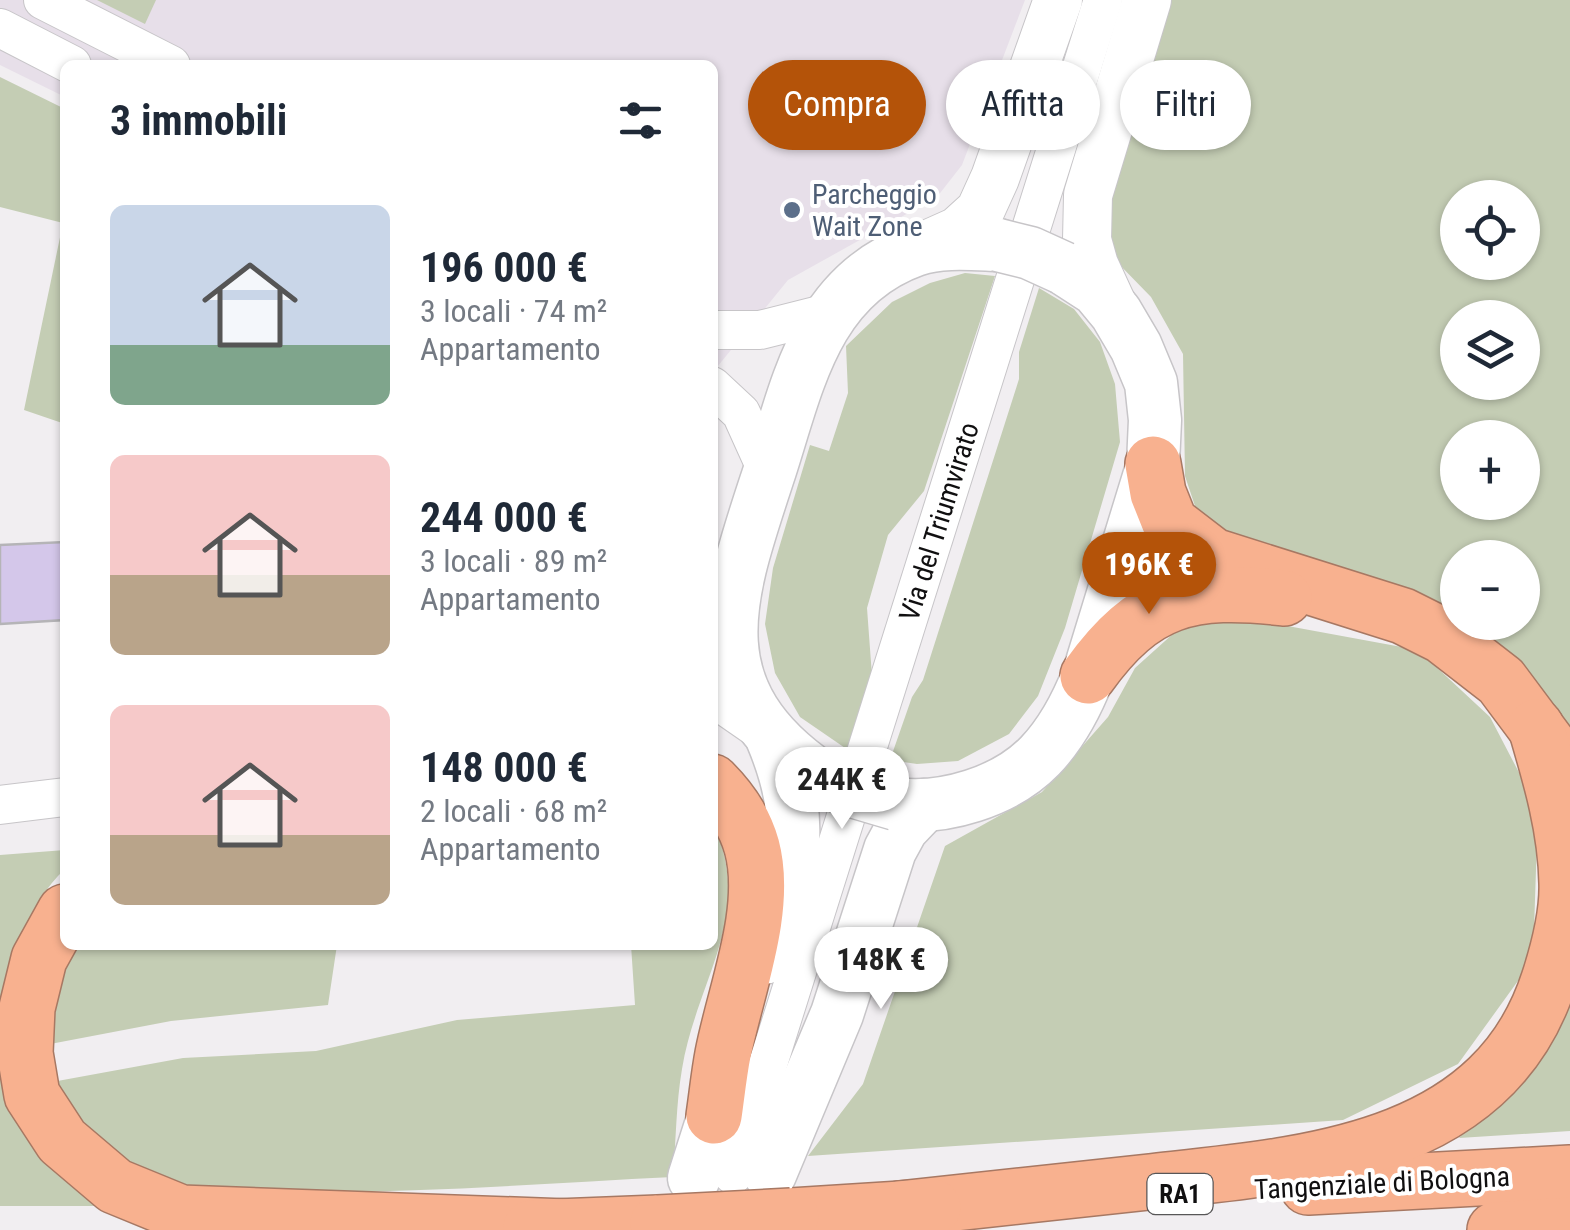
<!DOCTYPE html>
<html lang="it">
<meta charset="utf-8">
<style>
:root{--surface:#fff;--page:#f2f2f3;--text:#1f2937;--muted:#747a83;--accent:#b45309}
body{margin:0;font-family:"Roboto Condensed",sans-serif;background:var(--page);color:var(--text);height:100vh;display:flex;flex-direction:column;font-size:38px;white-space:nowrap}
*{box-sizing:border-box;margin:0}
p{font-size:32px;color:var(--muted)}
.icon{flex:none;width:55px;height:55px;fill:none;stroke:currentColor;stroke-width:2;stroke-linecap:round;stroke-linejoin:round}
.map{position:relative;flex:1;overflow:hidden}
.side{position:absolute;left:60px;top:60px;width:658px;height:890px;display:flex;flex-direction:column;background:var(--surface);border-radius:15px;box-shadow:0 2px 8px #0004}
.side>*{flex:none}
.guide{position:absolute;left:748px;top:60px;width:672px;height:90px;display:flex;gap:20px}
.fabs{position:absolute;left:1440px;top:180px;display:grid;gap:20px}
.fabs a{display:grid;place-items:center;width:100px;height:100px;border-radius:50%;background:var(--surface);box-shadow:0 2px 8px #0004;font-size:50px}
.price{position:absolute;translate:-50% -85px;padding:0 22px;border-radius:35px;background:#fff;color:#222;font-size:32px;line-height:65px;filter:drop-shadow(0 2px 5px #0008)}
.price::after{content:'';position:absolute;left:50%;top:60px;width:30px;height:22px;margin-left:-15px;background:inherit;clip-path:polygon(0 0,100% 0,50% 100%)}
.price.selected{background:var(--accent);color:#fff}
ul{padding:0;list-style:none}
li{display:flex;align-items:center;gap:30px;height:250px;padding:0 50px}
li span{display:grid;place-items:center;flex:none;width:280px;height:200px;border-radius:15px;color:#555}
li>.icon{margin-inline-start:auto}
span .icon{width:120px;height:120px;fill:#fffc;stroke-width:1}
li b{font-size:42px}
h2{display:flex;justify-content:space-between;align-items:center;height:120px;padding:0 50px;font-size:42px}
.tag{padding:0 35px;border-radius:45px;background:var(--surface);box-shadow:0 2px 8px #0004;font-size:35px;line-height:90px}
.tag.selected{background:var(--accent);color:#fff}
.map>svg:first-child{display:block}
.built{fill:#e7dfe9}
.green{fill:#c4cdb4;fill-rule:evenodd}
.building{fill:#d4c7ea;stroke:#b5b4b7;stroke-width:2.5}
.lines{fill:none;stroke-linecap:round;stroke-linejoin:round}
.minor-casing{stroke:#c7c5c8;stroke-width:40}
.tertiary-casing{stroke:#c7c5c8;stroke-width:50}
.secondary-casing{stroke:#c7c5c8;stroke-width:55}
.motorway-casing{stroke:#a77863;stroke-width:58}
.minor{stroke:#fff;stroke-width:38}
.tertiary{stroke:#fff;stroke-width:48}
.secondary{stroke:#fff;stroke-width:52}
.motorway{stroke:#f8b18f;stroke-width:55}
.secondary-bridge-casing{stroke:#c7c5c8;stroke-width:55;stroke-linecap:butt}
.motorway-bridge-casing{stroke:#a77863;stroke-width:58;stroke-linecap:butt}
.secondary-bridge{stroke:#fff;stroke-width:52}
.motorway-bridge{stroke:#f8b18f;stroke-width:55}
.service-dot{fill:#5c6f8a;stroke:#fff;stroke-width:4}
.labels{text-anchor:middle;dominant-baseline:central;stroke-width:8;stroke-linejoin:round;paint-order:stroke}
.shield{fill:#fff;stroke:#585758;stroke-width:2.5}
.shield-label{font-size:25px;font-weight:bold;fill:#100f10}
.service-label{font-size:28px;fill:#4e5e75;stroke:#fff;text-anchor:start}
.street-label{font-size:28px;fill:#100f10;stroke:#fff}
</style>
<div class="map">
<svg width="1570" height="1230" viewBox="0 0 1570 1230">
<rect width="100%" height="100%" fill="#f1eef1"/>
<polygon class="built" points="0,0 1025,0 962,165 937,197 788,280 713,372 712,65 65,65 65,97 0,65"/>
<g class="green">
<polygon points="97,0 156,0 145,24"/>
<path d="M 1165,0 L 1570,0 L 1570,745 L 1230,539 L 1197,512 L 1185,476 L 1183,354 L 1151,297 L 1113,258 L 1102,191 ZM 1458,198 L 1522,198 L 1522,262 L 1458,262 ZM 1458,318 L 1522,318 L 1522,382 L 1458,382 ZM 1458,438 L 1522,438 L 1522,502 L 1458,502 ZM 1458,558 L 1522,558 L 1522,622 L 1458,622 Z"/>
<polygon points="0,77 65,109 65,424 24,410 63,223 0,207"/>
<polygon points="965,273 995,276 924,491 888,535 867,608 872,676 848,750 800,717 775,673 765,624 773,568 810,445 829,451 848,393 846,346 892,302 930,283"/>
<polygon points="1039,288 1074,309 1100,342 1115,384 1120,442 1065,628 1038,696 1009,734 958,761 917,764 890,760 912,697 923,680 1019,379 1019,352"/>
<polygon points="1249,619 1418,650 1490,717 1538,809 1533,960 1458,1064 1343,1120 808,1156 863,1084 945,846 1042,792 1108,717 1135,668 1185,623"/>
<path d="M 713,824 C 756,915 696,981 682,1069 C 676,1104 676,1141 673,1177 C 549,1183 424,1193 300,1192 C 258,1192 196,1193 157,1177 C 109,1157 82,1122 52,1082 L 183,1058 L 316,1051 L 457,1020 L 635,1005 L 631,945 L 712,945 Z"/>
<path d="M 65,850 L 65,869 C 26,906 12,958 3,1009 L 116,1206 L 0,1206 L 0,855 Z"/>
<polygon points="65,945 337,945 328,1005 171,1021 45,1045"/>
<polygon points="1570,969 1570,1131 1459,1138 1545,1041"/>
</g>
<polygon class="building" points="65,542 65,620 0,624 0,545"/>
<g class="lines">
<g class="minor-casing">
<g id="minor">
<polyline points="43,0 171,65"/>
<polyline points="0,28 72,65"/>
<polyline points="712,330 760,330 832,312"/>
<polyline points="712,386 741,413 769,475"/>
<polyline points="712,697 764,733"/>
<polyline points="0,805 65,797"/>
<path id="s1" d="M 733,1175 L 1103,0"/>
</g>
</g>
<g class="tertiary-casing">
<g id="tertiary">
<polyline points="920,248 958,231 980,211 995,178 1058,0"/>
<polyline points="1116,313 1094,265 1087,240 1088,195 1147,0"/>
</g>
</g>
<g class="secondary-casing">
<g id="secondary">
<path d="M 819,776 C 692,688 729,595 770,470 C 798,383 816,285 915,250 C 941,241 971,244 998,245"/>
<path d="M 896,804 C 944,810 1005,792 1040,756 C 1061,734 1077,704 1088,676 L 1153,464 L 1155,420 L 1151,383 L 1136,347 L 1116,313 L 1097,290 L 1063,268"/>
<path d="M 764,958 C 791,869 810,828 772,738"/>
<polyline points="770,1174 837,1014 890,850 902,828 924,805"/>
<polyline points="694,1178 727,1075"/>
</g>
</g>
<g class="motorway-casing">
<g id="motorway">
<polyline points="1153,464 1158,493 1170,523 1213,556 1403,616 1443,636 1501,681 1557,756"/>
<path d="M 1088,676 C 1144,598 1191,587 1284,598"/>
<path d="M 712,782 C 731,801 745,821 752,847 C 769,910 735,992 723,1054 C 719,1075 717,1096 714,1116"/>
<polyline points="65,912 39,959 27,1008 25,1053 32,1095 62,1141 115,1186 181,1213 566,1227"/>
<polyline points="1308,1187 1570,1173"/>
<path d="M 899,1209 C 982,1200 1066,1191 1149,1182 C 1303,1165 1493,1154 1549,980 C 1559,949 1568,915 1567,883 C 1566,829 1551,778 1536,727"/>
<polyline points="791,1216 933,1207"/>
<polyline points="531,1228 658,1223"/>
<polyline points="1495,1230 1570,1225"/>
</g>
</g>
<use href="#minor" class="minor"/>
<use href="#tertiary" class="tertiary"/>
<use href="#secondary" class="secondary"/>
<use href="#motorway" class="motorway"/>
<g class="secondary-bridge-casing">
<g id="secondary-bridge">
<polyline points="998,245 1030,253 1063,268"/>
<polyline points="819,776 842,788 896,804"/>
</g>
</g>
<g class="motorway-bridge-casing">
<polyline id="motorway-bridge" points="658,1223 791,1216"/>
</g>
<use href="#secondary-bridge" class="secondary-bridge"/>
<use href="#motorway-bridge" class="motorway-bridge"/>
</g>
<circle class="service-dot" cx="792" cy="210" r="10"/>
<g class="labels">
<rect class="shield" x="1147.5" y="1174" width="65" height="40" rx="8"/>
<g class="shield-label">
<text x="1180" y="1194">RA1</text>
</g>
<g class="service-label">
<text x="812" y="194">Parcheggio<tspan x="812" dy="32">Wait Zone</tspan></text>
</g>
<g class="street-label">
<text stroke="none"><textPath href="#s1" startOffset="685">Via del Triumvirato</textPath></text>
<text transform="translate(1382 1183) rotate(-3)">Tangenziale di Bologna</text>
</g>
</g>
</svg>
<div class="fabs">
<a><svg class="icon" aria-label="locate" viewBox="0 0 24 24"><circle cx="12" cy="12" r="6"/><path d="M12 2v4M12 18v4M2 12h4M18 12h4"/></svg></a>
<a><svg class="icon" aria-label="layers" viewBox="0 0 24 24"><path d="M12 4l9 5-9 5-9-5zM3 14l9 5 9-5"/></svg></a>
<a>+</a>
<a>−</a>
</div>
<b class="price selected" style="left:1149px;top:617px">196K €</b>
<b class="price" style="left:842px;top:832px">244K €</b>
<b class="price" style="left:881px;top:1012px">148K €</b>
<div class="guide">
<a class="tag selected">Compra</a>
<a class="tag">Affitta</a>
<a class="tag">Filtri</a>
</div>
<section class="side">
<h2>3 immobili<svg class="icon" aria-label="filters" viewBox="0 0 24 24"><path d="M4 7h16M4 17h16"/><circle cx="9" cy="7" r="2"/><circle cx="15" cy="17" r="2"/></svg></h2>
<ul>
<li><span style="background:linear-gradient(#c9d6e8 70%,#7fa58c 0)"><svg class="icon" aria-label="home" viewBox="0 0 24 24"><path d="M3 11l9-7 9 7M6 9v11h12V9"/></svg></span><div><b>196 000 €</b><p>3 locali · 74 m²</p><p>Appartamento</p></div></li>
<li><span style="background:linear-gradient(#f6c9c9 60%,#b9a48a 0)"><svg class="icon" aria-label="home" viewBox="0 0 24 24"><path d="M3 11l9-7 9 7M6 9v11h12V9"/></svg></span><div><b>244 000 €</b><p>3 locali · 89 m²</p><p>Appartamento</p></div></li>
<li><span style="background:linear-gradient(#f6c9c9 65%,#b9a48a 0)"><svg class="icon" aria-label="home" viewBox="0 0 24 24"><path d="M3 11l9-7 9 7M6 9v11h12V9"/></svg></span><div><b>148 000 €</b><p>2 locali · 68 m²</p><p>Appartamento</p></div></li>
</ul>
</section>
</div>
